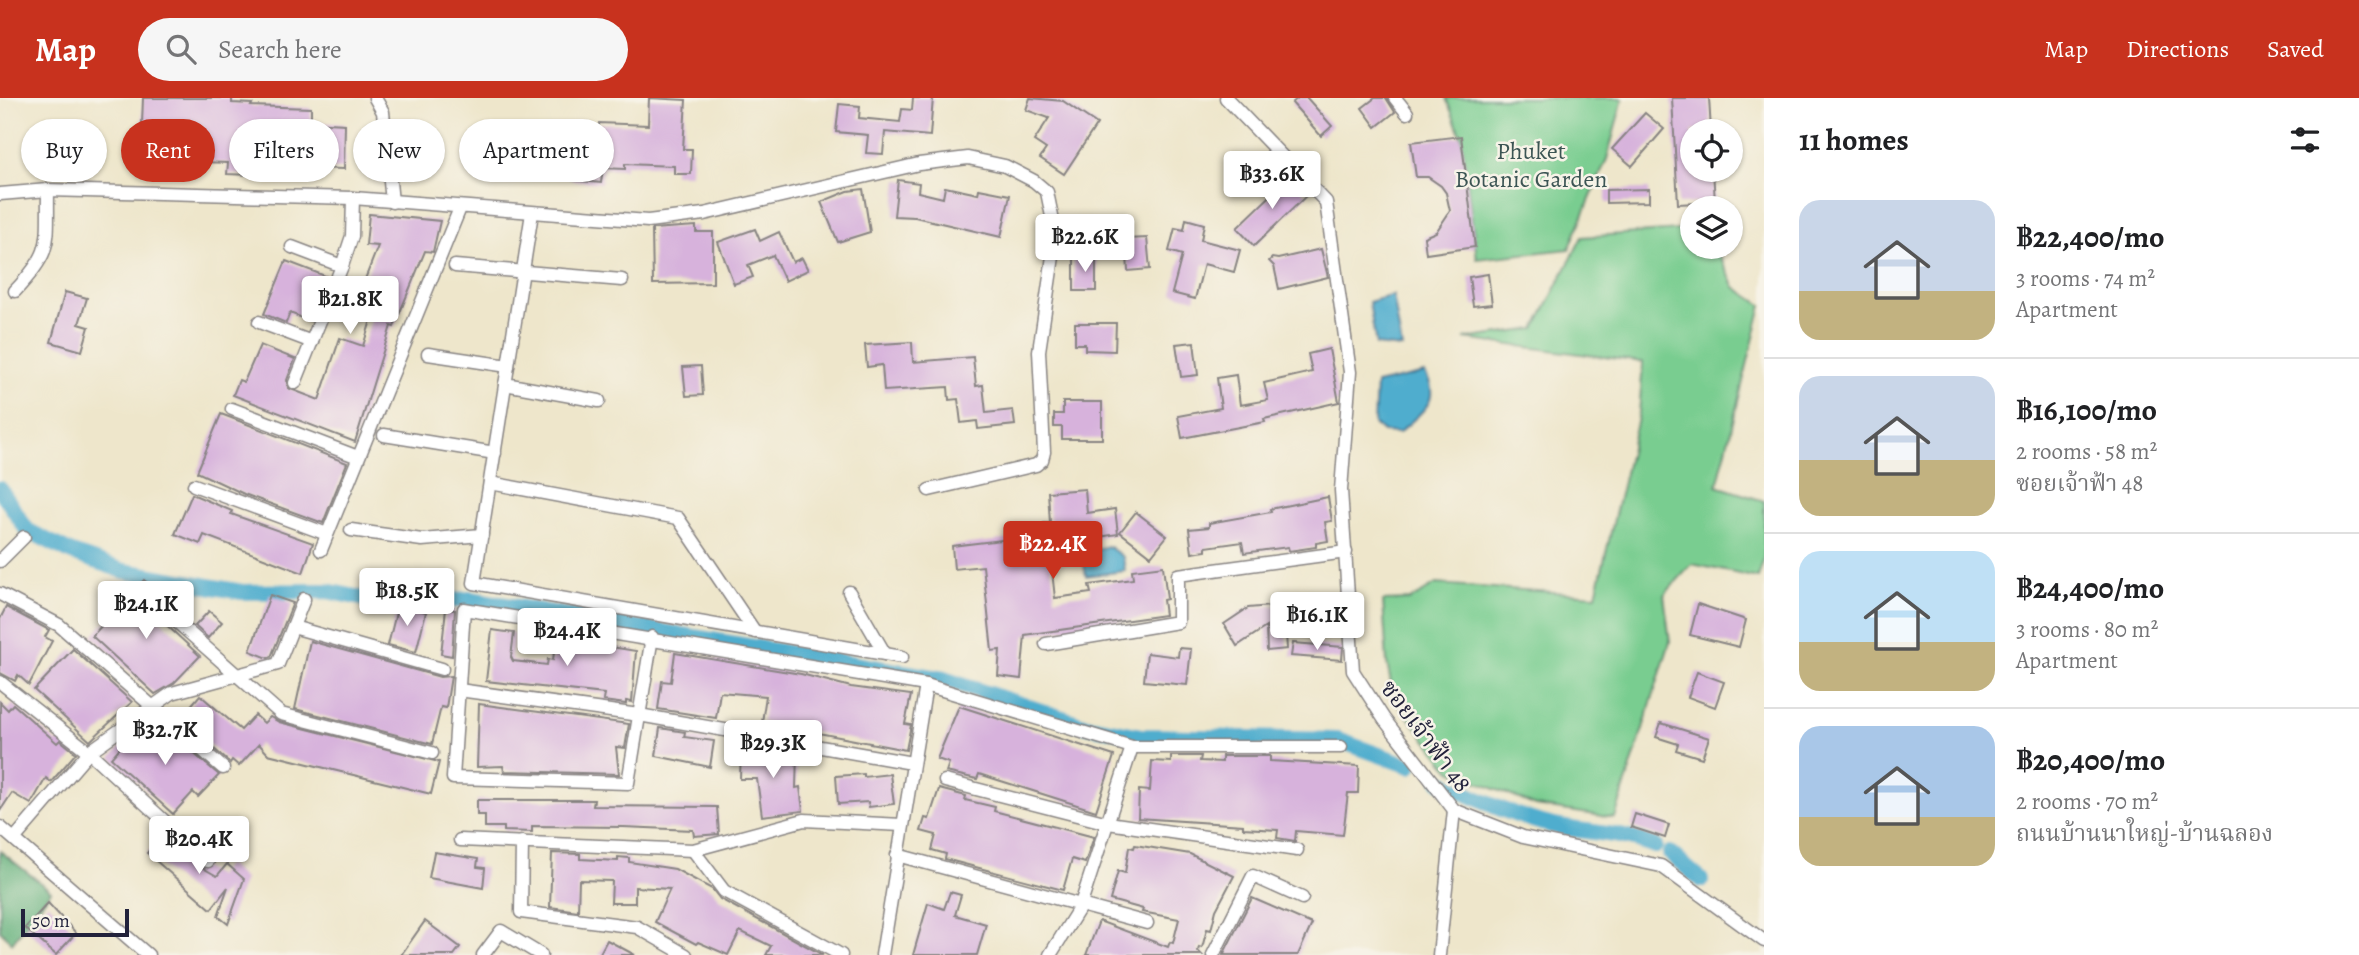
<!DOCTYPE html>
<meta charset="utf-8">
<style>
:root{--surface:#fff;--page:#f6f6f6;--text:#202124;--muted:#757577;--line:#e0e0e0;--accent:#c8321e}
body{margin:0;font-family:Alegreya,"Noto Serif Thai",serif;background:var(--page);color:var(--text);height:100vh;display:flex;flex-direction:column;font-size:26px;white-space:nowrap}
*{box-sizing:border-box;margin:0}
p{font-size:23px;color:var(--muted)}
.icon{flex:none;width:38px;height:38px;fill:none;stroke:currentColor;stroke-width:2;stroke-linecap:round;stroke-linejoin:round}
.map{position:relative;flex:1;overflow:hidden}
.drawer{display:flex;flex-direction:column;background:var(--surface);width:595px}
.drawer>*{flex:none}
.hud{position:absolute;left:21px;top:21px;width:665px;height:63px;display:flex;gap:14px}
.fabs{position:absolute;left:1680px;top:21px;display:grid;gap:14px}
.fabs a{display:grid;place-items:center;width:63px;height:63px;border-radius:50%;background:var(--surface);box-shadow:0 2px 5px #0004;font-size:35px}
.scale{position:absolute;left:21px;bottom:18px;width:108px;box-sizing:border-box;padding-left:7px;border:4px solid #22223b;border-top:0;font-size:19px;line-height:24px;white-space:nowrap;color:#22223b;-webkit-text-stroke:5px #f7f3e8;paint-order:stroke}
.price{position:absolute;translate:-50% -60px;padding:0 16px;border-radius:7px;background:#fff;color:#222;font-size:23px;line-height:46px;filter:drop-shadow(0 2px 4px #0008)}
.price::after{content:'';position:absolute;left:50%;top:42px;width:21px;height:16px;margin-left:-10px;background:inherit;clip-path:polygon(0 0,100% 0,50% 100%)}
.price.on{background:var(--accent);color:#fff}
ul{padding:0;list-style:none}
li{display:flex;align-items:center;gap:21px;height:175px;padding:0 35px}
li+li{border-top:2px solid var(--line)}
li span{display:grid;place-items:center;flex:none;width:196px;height:140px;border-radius:21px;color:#555}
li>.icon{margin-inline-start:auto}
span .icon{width:84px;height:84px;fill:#fffc;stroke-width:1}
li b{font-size:30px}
h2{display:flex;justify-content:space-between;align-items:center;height:84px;padding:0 35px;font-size:30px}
.pill{padding:0 24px;border-radius:32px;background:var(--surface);box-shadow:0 2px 5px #0004;font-size:24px;line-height:63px}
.pill.on{background:var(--accent);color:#fff}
header{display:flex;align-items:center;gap:42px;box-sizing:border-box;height:98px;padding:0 35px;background:var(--accent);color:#fff}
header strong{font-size:33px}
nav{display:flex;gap:38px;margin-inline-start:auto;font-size:24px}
.search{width:490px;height:63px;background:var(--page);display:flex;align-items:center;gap:18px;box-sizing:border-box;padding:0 24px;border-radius:38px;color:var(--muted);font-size:26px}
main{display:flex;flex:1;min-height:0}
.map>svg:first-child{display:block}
.green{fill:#79cd90;stroke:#4e7866;stroke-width:2}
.forest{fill:#62b07a;stroke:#42695a;stroke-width:2}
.water{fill:#4fadce;stroke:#386884;stroke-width:2}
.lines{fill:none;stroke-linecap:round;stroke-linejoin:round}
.canal{stroke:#4fadce;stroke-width:16}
.building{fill:#d7b2dc}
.minor-casing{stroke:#888483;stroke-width:15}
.minor{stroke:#fff;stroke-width:12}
.labels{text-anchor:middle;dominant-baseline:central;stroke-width:5;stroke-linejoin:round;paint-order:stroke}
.park-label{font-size:24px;fill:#3c5554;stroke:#f7f3e8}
.street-label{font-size:24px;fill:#22223b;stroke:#f7f3e8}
</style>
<header>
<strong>Map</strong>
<div class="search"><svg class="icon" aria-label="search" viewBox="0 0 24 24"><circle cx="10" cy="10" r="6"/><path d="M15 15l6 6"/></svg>Search here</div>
<nav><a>Map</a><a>Directions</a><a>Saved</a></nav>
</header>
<main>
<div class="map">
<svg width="1764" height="857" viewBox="0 0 1764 857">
<rect width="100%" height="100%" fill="#f7f3e8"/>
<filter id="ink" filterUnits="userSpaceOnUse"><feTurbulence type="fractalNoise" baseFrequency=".0143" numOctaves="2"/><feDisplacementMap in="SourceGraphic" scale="14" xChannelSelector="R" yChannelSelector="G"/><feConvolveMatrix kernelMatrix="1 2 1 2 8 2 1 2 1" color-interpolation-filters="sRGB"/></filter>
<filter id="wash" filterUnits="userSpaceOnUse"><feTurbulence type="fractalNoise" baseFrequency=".00686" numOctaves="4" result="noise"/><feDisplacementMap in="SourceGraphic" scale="28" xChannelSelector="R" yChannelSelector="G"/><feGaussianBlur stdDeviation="1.57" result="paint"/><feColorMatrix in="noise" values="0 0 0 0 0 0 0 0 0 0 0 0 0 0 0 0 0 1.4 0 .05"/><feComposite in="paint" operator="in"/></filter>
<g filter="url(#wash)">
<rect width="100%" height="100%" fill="#eee6cb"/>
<g class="green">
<polygon points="1446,0 1623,0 1607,61 1569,151 1477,161 1461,38"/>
<polygon points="1692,131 1692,149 1715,149 1735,189 1762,207 1717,388 1764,403 1764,460 1758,480 1692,466 1664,497 1670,544 1615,720 1536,708 1451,673 1394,601 1387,565 1383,503 1410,502 1436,486 1596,497 1639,316 1643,264 1464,241 1535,231 1582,139"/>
</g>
<polygon class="forest" points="0,753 51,793 12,845 0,832"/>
<g class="water">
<polygon points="1393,197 1402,250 1376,247 1369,204"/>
<path d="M 1425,275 C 1443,305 1419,315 1399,335 L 1383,334 L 1374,326 L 1376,286 Z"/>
<polygon points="1108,448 1123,459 1125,473 1086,478 1082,455"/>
</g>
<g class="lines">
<g class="canal">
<polyline points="0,391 27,432 72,455 124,473 242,494 327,493 370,502 430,504 470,501 944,581 1084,627 1142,638 1338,642 1410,668"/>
<path d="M 1440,683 C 1475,700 1512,718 1550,727 C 1585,735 1621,734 1655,748"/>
<polyline points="1670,755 1701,782"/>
</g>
</g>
<g id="blocks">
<g class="building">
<polygon points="143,0 232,0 232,5 252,6 251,8 311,10 311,24 345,26 344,71 249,68 249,77 227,76 228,65 149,62 150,27 142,26"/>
<polygon points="649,0 686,2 683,51 692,51 691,76 674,76 674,68 625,66 625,71 603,70 601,85 571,82 573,66 597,69 599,25 648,27"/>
<polygon points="913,0 933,0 930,38 885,34 883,56 866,55 868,37 836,34 839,6 860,8 859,20 900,24 902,11 912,12"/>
<polygon points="1030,0 1063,3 1097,26 1064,76 1040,60 1046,51 1034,43 1049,20 1026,12"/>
<polygon points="1298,0 1307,0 1332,28 1321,38 1292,5"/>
<polygon points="1375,0 1386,0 1395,14 1376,29 1362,10"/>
<polygon points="1672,0 1709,0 1711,33 1692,33 1692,72 1713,72 1715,104 1678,106"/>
<polygon points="1645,15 1664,31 1632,68 1612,51"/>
<polygon points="1461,38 1475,149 1426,156 1424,139 1436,134 1450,113 1446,95 1441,88 1428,79 1416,79 1411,44"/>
<polygon points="1290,79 1307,97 1254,148 1237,130"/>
<polygon points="898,82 919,85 918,94 943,100 945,89 978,96 979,91 1010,97 1001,139 915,119 894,118"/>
<polygon points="863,91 870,134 838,144 821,104 848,93"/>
<polygon points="1649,91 1649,104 1606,105 1606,92"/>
<polygon points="369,116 440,123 433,154 425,153 394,229 391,228 355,344 233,297 239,282 244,284 260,247 295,261 287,282 288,290 319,302 340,240 363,248 372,219 353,212 378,148 366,147"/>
<polygon points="1186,121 1204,126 1201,142 1240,152 1234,174 1204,166 1195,201 1172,195 1182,157 1169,153 1175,130 1184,132"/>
<polygon points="696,128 696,134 713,134 713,185 653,186 652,131"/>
<polygon points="755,131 760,143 779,134 793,164 802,160 808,172 785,183 773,157 748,167 753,179 734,186 718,144"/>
<polygon points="1147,140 1150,171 1128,173 1126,141"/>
<polygon points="1321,151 1328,179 1279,191 1274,168 1269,163 1272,160 1278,161"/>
<rect x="1074" y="159" width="22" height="34"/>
<polygon points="286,163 328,179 310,223 290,215 286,225 264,216"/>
<polygon points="1488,176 1492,206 1473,208 1469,179"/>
<polygon points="65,194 87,200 79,226 89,229 82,253 51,244"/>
<polygon points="1075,225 1116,225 1115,253 1085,252 1085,246 1075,246"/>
<polygon points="912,244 913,264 973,259 976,288 983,287 986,315 1013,312 1015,327 978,331 977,323 961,325 958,301 949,302 948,289 884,293 882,267 867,269 865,247"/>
<polygon points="1194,244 1198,277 1181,279 1176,246"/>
<polygon points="1329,251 1339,304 1264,321 1265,324 1182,340 1178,318 1221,310 1217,280 1236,277 1240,307 1268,302 1264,285 1312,274 1308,256"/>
<polygon points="701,268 703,297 686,298 683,269"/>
<polygon points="1063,304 1102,304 1102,341 1062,341 1062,329 1054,329 1054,316 1063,316"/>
<polygon points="221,316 347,365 323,425 244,396 197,374"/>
<polygon points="1085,391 1087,415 1115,411 1118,436 1049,447 1055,500 1091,495 1089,487 1133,481 1132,472 1163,468 1167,501 1163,502 1165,517 1025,537 1021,581 998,578 1000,552 992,553 983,468 954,471 952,448 1011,441 1010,433 1045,429 1044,425 1050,425 1048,394"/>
<polygon points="192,396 232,413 231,416 313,445 303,475 204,437 200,446 175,436"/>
<polygon points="1328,399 1332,423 1325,424 1328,443 1316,445 1316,449 1289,453 1288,449 1244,455 1242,444 1206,449 1206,453 1192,455 1189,431 1209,429 1209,425 1271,414 1270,411"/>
<polygon points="1136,414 1167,438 1151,458 1120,434"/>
<polygon points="144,482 162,498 149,511 200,558 174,585 155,596 92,538"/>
<polygon points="270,497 293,505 271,559 268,560 250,553"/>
<polygon points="1698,506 1746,522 1739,549 1690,537"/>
<polygon points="398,507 426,514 416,554 388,547"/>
<polygon points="1284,507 1287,551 1267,553 1266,529 1237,548 1224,526 1248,510"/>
<polygon points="6,509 49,532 45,539 52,543 29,587 18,577 15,583 0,575 0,521"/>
<polygon points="446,511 455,512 452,558 441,556"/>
<polygon points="209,513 222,524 208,540 195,528"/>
<polygon points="492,532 514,535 511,559 513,563 547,567 548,561 553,562 556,540 636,553 632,604 626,603 626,606 603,603 604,596 486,583"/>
<polygon points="310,543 440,579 451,578 446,610 441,609 432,646 295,611"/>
<polygon points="1293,545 1343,549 1342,562 1291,558"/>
<polygon points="1179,550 1191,551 1187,587 1144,583 1147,555 1178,559"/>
<polygon points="73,551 132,604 90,643 34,592"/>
<polygon points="675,555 801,576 851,589 911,597 905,626 911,627 906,652 762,624 766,598 720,594 716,620 658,611 662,583 671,584"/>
<polygon points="1697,574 1724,584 1715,609 1688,599"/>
<polygon points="200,597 241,632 255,617 264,625 270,619 279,624 439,664 431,696 268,656 259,646 239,668 232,662 230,665 185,625 193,615 188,611"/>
<polygon points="0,604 8,612 13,606 57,645 60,642 76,655 51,684 46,680 31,706 12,695 0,713"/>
<polygon points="479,606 629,626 625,650 616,649 619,676 504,673 503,668 477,669"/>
<polygon points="959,608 1114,658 1096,713 979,676 977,681 946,674 949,665 937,661"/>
<polygon points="157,624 219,677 198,699 193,694 173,716 111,660 132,636 139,643"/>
<polygon points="1661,625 1709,640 1702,660 1676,652 1678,646 1656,639"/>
<polygon points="660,630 685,634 684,639 714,643 710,669 656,658"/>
<polygon points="741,651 797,654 796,690 800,689 803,713 762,718 757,681 740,681"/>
<polygon points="1171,658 1201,658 1200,663 1222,664 1222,658 1270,658 1270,663 1359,668 1358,695 1348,695 1343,737 1296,733 1295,743 1277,740 1278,732 1243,730 1243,727 1138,720 1139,692 1150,693 1152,663 1171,664"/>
<polygon points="864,676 864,679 890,676 894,706 869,709 868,704 838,706 836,678"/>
<polygon points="939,691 966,698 965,702 995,709 994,713 1094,739 1085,765 1072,761 1063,792 945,761 946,756 932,752 936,737 921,733 925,720 929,721"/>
<polygon points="477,702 594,702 593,708 717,709 719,736 694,738 693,732 623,729 532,728 532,734 504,733 504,729 485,729 485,717 477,717"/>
<polygon points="1635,716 1669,727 1665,740 1631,729"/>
<polygon points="165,735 203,770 217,778 227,766 244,781 228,826 218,818 228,789 211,811 147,755"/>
<polygon points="1135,747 1190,756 1234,778 1216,812 1211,832 1207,831 1202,850 1199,849 1198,853 1202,857 1086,857 1099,823 1168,849 1170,844 1173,845 1179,821 1142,814 1143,811 1110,802 1118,773 1125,775 1129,749 1134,750"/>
<polygon points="434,754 478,761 477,769 485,770 483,790 429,780"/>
<polygon points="552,755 580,756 580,761 618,763 618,759 629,760 629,764 675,771 712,791 720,801 823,857 766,857 771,848 740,833 728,857 698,844 696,846 655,824 670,791 635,789 635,805 611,805 612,783 579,782 578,813 550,809"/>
<polygon points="950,794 961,797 955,817 986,826 977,857 913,857 928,805 944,811"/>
<polygon points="1252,800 1312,826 1298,857 1223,857"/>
<polygon points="48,805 76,835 56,857 25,830"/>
<polygon points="425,823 460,849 454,857 401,857"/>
<polygon points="607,842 635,857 599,857"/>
</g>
</g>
</g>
<g filter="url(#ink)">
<use href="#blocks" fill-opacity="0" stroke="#888483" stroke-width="2"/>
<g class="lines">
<g class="minor-casing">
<g id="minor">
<polyline points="375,0 383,14 392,104"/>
<polyline points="1226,0 1326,104 1350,274 1341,392 1353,573 1384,621 1454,712 1523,739 1661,768 1764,843"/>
<polyline points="1395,0 1407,15"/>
<polyline points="0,96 48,92 353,100 648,123 704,116 919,66 968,60 1005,68 1034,83 1047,94 1056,138 1039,253 1044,354 1042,362 1036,367 929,392"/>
<polyline points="532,115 474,485 902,559"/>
<polyline points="292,149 342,168"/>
<polyline points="455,168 622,182"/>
<path d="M 15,193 C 54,152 47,145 48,92"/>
<polyline points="259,224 312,244"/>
<polyline points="428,256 508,268"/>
<polyline points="295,285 342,168 352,138 353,100"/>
<polyline points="505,286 599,303"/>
<polyline points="232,311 358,359"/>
<polyline points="384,337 495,355"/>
<polyline points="490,385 678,420 755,534"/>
<polyline points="194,387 327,436"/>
<polyline points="351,432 422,442 482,437"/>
<polyline points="321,452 460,110"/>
<polyline points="0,463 24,439"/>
<polyline points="849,494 885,556"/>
<polyline points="0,496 59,527 223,670"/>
<polyline points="168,516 281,616 432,655"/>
<polyline points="293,529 442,571"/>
<polyline points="652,539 628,685 453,680 464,511 926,587 1132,649 1341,649"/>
<polyline points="1046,546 1178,524 1178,477 1346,454"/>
<polyline points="0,584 89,654 208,763"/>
<polyline points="459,592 639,617 912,665"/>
<polyline points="945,683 1108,725 1297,752"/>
<polyline points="0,729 148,857"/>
<polyline points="15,740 89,654 172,595 278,566 304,501"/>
<polyline points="460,742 693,752 804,722 902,727"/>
<polyline points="522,744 521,814 637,829 686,857"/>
<polyline points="693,752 724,793 841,857"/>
<polyline points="897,757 1147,825"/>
<polyline points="483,857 501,833 541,857"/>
<polyline points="882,857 926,587"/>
<polyline points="1050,857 1080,809 1132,649"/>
<polyline points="1213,857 1253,778 1302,800"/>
<polyline points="1439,857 1454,712"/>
</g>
</g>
<use href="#minor" class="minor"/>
</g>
</g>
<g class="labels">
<g class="park-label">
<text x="1531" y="53">Phuket<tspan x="1531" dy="28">Botanic Garden</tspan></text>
</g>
<g class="street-label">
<text transform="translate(1426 638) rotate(53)">ซอยเจ้าฟ้า 48</text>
</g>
</g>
</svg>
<div class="fabs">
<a><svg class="icon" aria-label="locate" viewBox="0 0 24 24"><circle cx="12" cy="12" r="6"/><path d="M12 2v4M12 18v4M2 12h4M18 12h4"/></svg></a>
<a><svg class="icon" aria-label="layers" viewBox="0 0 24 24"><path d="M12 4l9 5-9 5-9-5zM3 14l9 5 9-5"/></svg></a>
</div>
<div class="scale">50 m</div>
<b class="price" style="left:1272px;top:113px">฿33.6K</b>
<b class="price" style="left:1085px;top:176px">฿22.6K</b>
<b class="price" style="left:350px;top:238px">฿21.8K</b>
<b class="price on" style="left:1053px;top:483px">฿22.4K</b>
<b class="price" style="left:407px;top:530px">฿18.5K</b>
<b class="price" style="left:146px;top:543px">฿24.1K</b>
<b class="price" style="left:1317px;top:554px">฿16.1K</b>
<b class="price" style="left:567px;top:570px">฿24.4K</b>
<b class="price" style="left:165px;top:669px">฿32.7K</b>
<b class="price" style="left:773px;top:682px">฿29.3K</b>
<b class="price" style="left:199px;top:778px">฿20.4K</b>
<div class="hud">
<a class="pill">Buy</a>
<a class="pill on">Rent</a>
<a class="pill">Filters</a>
<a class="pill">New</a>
<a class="pill">Apartment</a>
</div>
</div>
<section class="drawer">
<h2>11 homes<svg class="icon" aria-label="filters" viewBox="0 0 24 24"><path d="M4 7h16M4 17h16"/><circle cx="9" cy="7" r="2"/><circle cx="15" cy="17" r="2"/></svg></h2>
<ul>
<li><span style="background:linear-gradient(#c9d6e8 65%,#c2b280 0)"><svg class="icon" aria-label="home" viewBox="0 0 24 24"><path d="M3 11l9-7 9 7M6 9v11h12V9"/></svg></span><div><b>฿22,400/mo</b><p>3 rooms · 74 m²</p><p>Apartment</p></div></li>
<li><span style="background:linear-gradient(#c9d6e8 60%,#c2b280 0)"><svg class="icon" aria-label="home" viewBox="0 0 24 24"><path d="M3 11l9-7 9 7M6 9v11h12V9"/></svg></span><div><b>฿16,100/mo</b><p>2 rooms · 58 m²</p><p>ซอยเจ้าฟ้า 48</p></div></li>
<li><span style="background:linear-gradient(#bfe0f5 65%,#c2b280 0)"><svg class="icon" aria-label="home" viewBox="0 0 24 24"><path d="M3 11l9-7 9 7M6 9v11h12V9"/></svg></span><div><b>฿24,400/mo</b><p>3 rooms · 80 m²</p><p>Apartment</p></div></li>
<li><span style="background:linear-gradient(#a9c7e8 65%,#c2b280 0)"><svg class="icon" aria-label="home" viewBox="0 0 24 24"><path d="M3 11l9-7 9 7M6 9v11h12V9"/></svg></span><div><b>฿20,400/mo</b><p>2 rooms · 70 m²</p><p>ถนนบ้านนาใหญ่-บ้านฉลอง</p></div></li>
</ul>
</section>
</main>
